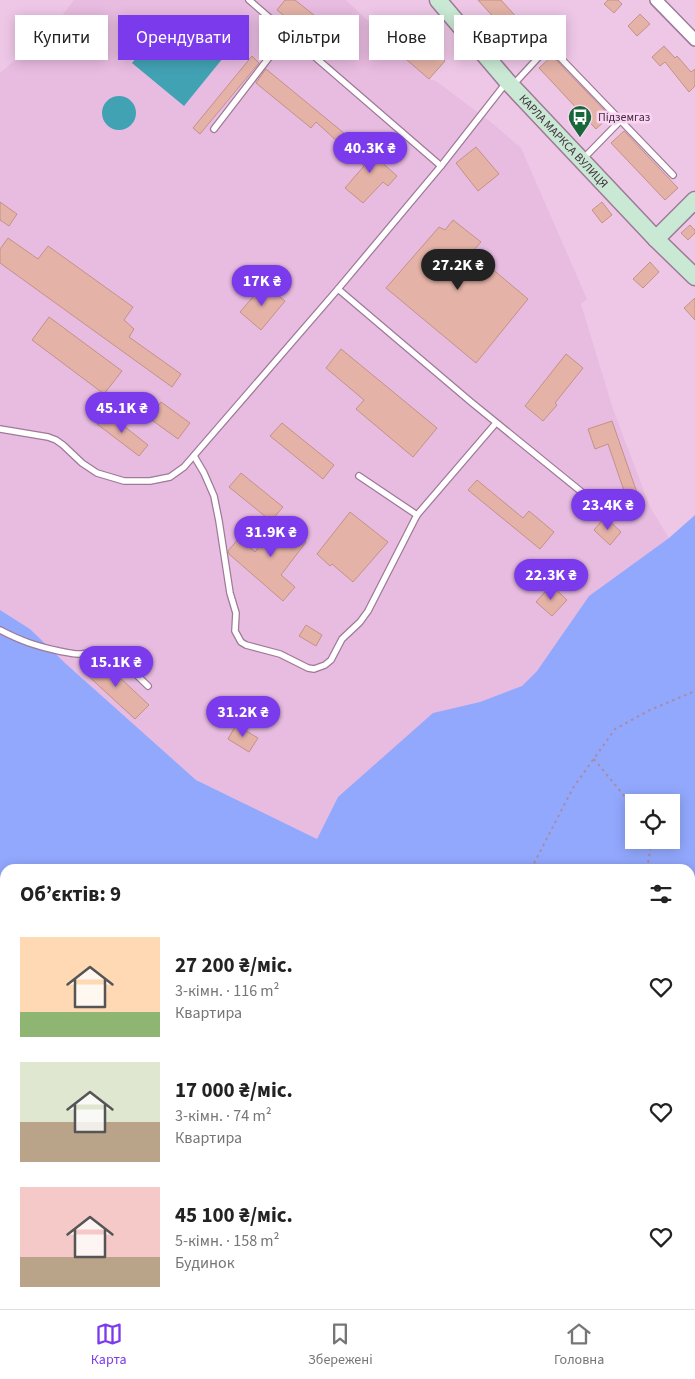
<!DOCTYPE html>
<html lang="uk">
<meta charset="utf-8">
<style>
:root{--surface:#fff;--page:#f6f6f6;--text:#222;--muted:#767676;--line:#e0e0e0;--accent:#7c3aed}
body{margin:0;font-family:"Source Sans 3",sans-serif;background:var(--page);color:var(--text);height:100vh;display:flex;flex-direction:column;font-size:19px;white-space:nowrap}
*{box-sizing:border-box;margin:0}
p{font-size:16px;color:var(--muted)}
.icon{flex:none;width:28px;height:28px;fill:none;stroke:currentColor;stroke-width:2;stroke-linecap:round;stroke-linejoin:round}
.map{position:relative;flex:1;overflow:hidden}
.sheet{position:absolute;left:0px;top:864px;width:695px;height:446px;display:flex;flex-direction:column;background:var(--surface);border-radius:15px 15px 0 0;box-shadow:0 2px 12px #0003}
.sheet>*{flex:none}
.guide{position:absolute;left:15px;top:15px;width:665px;height:45px;display:flex;gap:10px}
.tools{position:absolute;left:625px;top:794px;display:grid;gap:10px}
.tools a{display:grid;place-items:center;width:55px;height:55px;border-radius:0px;background:var(--surface);box-shadow:0 2px 12px #0003;font-size:25px}
.price{position:absolute;translate:-50% -42px;padding:0 11px;border-radius:18px;background:var(--accent);color:#fff;font-size:16px;line-height:32px;filter:drop-shadow(0 1px 2px #0008)}
.price::after{content:'';position:absolute;left:50%;top:30px;width:15px;height:11px;margin-left:-8px;background:inherit;clip-path:polygon(0 0,100% 0,50% 100%)}
.price.on{background:#222;color:#fff}
ul{padding:0;list-style:none}
li{display:flex;align-items:center;gap:15px;height:125px;padding:0 20px}
li span{display:grid;place-items:center;flex:none;width:140px;height:100px;border-radius:0px;color:#555}
li>.icon{margin-inline-start:auto}
span .icon{width:60px;height:60px;fill:#fffc;stroke-width:1}
li b{font-size:21px}
h2{display:flex;justify-content:space-between;align-items:center;height:60px;padding:0 20px;font-size:21px}
.pill{padding:0 18px;border-radius:0px;background:var(--surface);box-shadow:0 2px 12px #0003;font-size:18px;line-height:45px}
.pill.on{background:var(--accent);color:#fff}
.tab-bar{display:flex;justify-content:space-around;align-items:center;height:70px;border-top:1px solid var(--line);background:var(--surface);font-size:14px;color:var(--muted)}
.tab-bar a{display:grid;justify-items:center;gap:2px}
.tab-bar .on{color:var(--accent)}
.map>svg:first-child{display:block}
.built{fill:#e8bbe0}
.green{fill:#92a8fd;fill-rule:evenodd}
.water{fill:#41a2b4}
.building{fill:#e4b2a7;stroke:#c29287}
.lines{fill:none;stroke-linecap:round;stroke-linejoin:round}
.lane-casing{stroke:#9e7a98;stroke-width:8}
.street-casing{stroke:#9e7a98;stroke-width:14}
.secondary-casing{stroke:#9e7a98;stroke-width:19}
.path{stroke:#a98ba4;stroke-width:2;stroke-dasharray:2.5 4;stroke-linecap:butt}
.lane{stroke:#fff;stroke-width:5.5}
.street{stroke:#fff;stroke-width:11}
.secondary{stroke:#c9e9d4;stroke-width:16}
.labels{text-anchor:middle;dominant-baseline:central;stroke-width:5;stroke-linejoin:round;paint-order:stroke}
.poi-label{font-size:12px;fill:#40303d;stroke:#fcd4f4;text-anchor:start}
.street-label{font-size:12px;fill:#40303d;stroke:#fcd4f4}
</style>
<div class="map">
<svg width="695" height="1309" viewBox="0 0 695 1309">
<rect width="100%" height="100%" fill="#eec7e7"/>
<polygon class="built" points="74,0 346,0 383,35 392,44 393,48 429,79 436,81 492,123 521,148 587,299 581,304 613,409 650,507 669,538 589,596 537,671 522,686 480,702 338,797 317,839 196,780 65,663 30,629 0,610 0,73 55,25"/>
<path class="green" d="M 695,515 L 695,898 L 690,902 L 690,869 L 5,869 L 5,1305 L 371,1305 L 367,1309 L 0,1309 L 0,610 L 30,629 L 65,663 L 196,780 L 317,839 L 338,797 L 433,713 L 480,702 L 522,686 L 537,671 L 589,596 L 669,538 ZM 634,802 L 671,802 L 671,840 L 634,840 Z"/>
<g class="water">
<polygon points="170,15 223,58 184,106 132,63"/>
<circle cx="119" cy="113" r="17"/>
<polygon points="695,898 695,966 690,970 690,902"/>
</g>
<g class="building">
<polygon points="285,0 295,0 345,40 333,55 277,10"/>
<polygon points="478,0 501,0 540,43 527,54"/>
<polygon points="608,0 618,0 622,4 614,13 604,4"/>
<polygon points="640,14 650,24 637,36 628,26"/>
<polygon points="409,30 445,61 429,79 393,48"/>
<polygon points="664,46 675,58 677,56 691,72 695,69 695,86 689,92 665,62 660,66 652,57"/>
<polygon points="252,56 259,63 200,134 193,128"/>
<polygon points="552,56 610,116 596,129 539,68"/>
<polygon points="266,69 345,134 338,142 316,122 311,128 256,83"/>
<polygon points="624,131 678,188 665,200 611,143"/>
<polygon points="375,140 384,148 376,157 397,176 388,186 383,182 363,203 345,188 364,166 358,160"/>
<polygon points="476,147 499,174 478,191 456,163"/>
<polygon points="0,202 17,214 9,226 0,220"/>
<polygon points="602,202 612,215 602,223 592,210"/>
<polygon points="453,220 481,242 472,252 528,299 476,363 386,288 439,227 445,230"/>
<polygon points="690,225 695,230 695,233 688,240 681,233"/>
<polygon points="8,238 38,259 48,246 133,307 124,320 134,329 129,337 181,374 172,387 0,263 0,249"/>
<polygon points="650,262 659,272 643,288 633,279"/>
<polygon points="264,284 285,301 261,330 240,312"/>
<polygon points="695,298 695,320 684,308"/>
<polygon points="49,317 122,371 104,394 32,340"/>
<polygon points="341,349 437,428 413,457 356,409 364,400 326,368"/>
<polygon points="566,354 583,368 555,403 557,405 543,421 525,406"/>
<polygon points="161,402 190,423 178,439 149,418"/>
<polygon points="106,412 148,445 139,456 97,424"/>
<polygon points="612,421 642,507 631,511 608,444 595,449 588,429"/>
<polygon points="282,423 334,465 323,479 270,436"/>
<polygon points="241,473 283,507 271,521 229,487"/>
<polygon points="477,480 523,518 529,511 554,532 540,549 468,490"/>
<polygon points="350,512 388,542 353,582 332,564 330,566 317,554"/>
<polygon points="605,517 621,532 610,545 594,530"/>
<polygon points="278,521 306,542 281,575 295,587 283,601 229,554 228,551 239,538 255,552"/>
<polygon points="551,585 567,600 552,616 536,602"/>
<polygon points="306,625 322,635 316,646 299,636"/>
<polygon points="98,657 149,705 135,719 84,672"/>
<polygon points="236,725 258,738 249,752 228,739"/>
</g>
<g class="lines">
<g class="lane-casing">
<g id="lane">
<polyline points="249,0 441,166"/>
<polyline points="512,86 549,46 673,175"/>
<polyline points="214,129 288,33"/>
<polyline points="583,159 620,121"/>
<polyline points="338,289 471,402 605,511"/>
<polyline points="0,429 48,437 56,440 63,445 82,463 97,473 124,481 150,481 170,477 184,467 338,289 441,166 506,83"/>
<polyline points="194,456 204,473 214,496 219,521 230,593 236,613 235,631 241,642 246,645 280,654 308,668 314,669 325,665 331,660 342,639 360,622 368,611 417,515 496,423"/>
<polyline points="359,476 417,515"/>
<path d="M 0,630 C 21,641 36,646 59,651 C 65,652 72,654 78,654 C 93,654 99,647 113,652 L 148,686"/>
</g>
</g>
<g class="street-casing">
<polyline id="street" points="656,0 695,40"/>
</g>
<g class="secondary-casing">
<g id="secondary">
<path id="s1" d="M 438,0 L 507,81 L 656,239 L 695,277"/>
<polyline points="656,239 695,200"/>
</g>
</g>
<g class="path">
<polyline points="594,759 634,808"/>
<polyline points="531,869 573,788 615,729 650,710 695,691"/>
<polyline points="647,869 652,840"/>
<polyline points="690,1255 695,1257"/>
<polyline points="205,1309 208,1305"/>
</g>
<use href="#lane" class="lane"/>
<use href="#street" class="street"/>
<use href="#secondary" class="secondary"/>
</g>
<defs>
<g id="bus-pin" transform="scale(1.25)"><path d="M0 17L-7.5 6A9.5 9.5 0 1 1 7.5 6Z" fill="#176838" stroke="#fcd4f4"/><path d="M-5-6H5V4H4V6H2V4H-2V6H-4V4H-5ZM-3.5-4V0h7V-4ZM-3.5 1.2v1.5H-2V1.2ZM2 1.2v1.5H3.5V1.2Z" fill="#fff"/></g>
</defs>
<g fill-rule="evenodd">
<use href="#bus-pin" x="580" y="117"/>
</g>
<g class="labels">
<g class="poi-label">
<text x="598" y="117">Підземгаз</text>
</g>
<g class="street-label">
<text stroke="none"><textPath href="#s1" startOffset="189">КАРЛА МАРКСА ВУЛИЦЯ</textPath></text>
</g>
</g>
</svg>
<div class="tools">
<a><svg class="icon" aria-label="locate" viewBox="0 0 24 24"><circle cx="12" cy="12" r="6"/><path d="M12 2v4M12 18v4M2 12h4M18 12h4"/></svg></a>
</div>
<b class="price" style="left:370px;top:174px">40.3K ₴</b>
<b class="price on" style="left:458px;top:291px">27.2K ₴</b>
<b class="price" style="left:262px;top:307px">17K ₴</b>
<b class="price" style="left:122px;top:434px">45.1K ₴</b>
<b class="price" style="left:608px;top:531px">23.4K ₴</b>
<b class="price" style="left:271px;top:558px">31.9K ₴</b>
<b class="price" style="left:551px;top:601px">22.3K ₴</b>
<b class="price" style="left:116px;top:688px">15.1K ₴</b>
<b class="price" style="left:243px;top:738px">31.2K ₴</b>
<div class="guide">
<a class="pill">Купити</a>
<a class="pill on">Орендувати</a>
<a class="pill">Фільтри</a>
<a class="pill">Нове</a>
<a class="pill">Квартира</a>
</div>
<section class="sheet">
<h2>Об’єктів: 9<svg class="icon" aria-label="filters" viewBox="0 0 24 24"><path d="M4 7h16M4 17h16"/><circle cx="9" cy="7" r="2"/><circle cx="15" cy="17" r="2"/></svg></h2>
<ul>
<li><span style="background:linear-gradient(#ffd9b3 75%,#8fb573 0)"><svg class="icon" aria-label="home" viewBox="0 0 24 24"><path d="M3 11l9-7 9 7M6 9v11h12V9"/></svg></span><div><b>27 200 ₴/міс.</b><p>3-кімн. · 116 m²</p><p>Квартира</p></div><svg class="icon" aria-label="heart" viewBox="0 0 24 24"><path d="M12 20l-8-8c-3-5 5-10 8-4 3-6 11-1 8 4z"/></svg></li>
<li><span style="background:linear-gradient(#dfe7d0 60%,#b9a48a 0)"><svg class="icon" aria-label="home" viewBox="0 0 24 24"><path d="M3 11l9-7 9 7M6 9v11h12V9"/></svg></span><div><b>17 000 ₴/міс.</b><p>3-кімн. · 74 m²</p><p>Квартира</p></div><svg class="icon" aria-label="heart" viewBox="0 0 24 24"><path d="M12 20l-8-8c-3-5 5-10 8-4 3-6 11-1 8 4z"/></svg></li>
<li><span style="background:linear-gradient(#f6c9c9 70%,#b9a48a 0)"><svg class="icon" aria-label="home" viewBox="0 0 24 24"><path d="M3 11l9-7 9 7M6 9v11h12V9"/></svg></span><div><b>45 100 ₴/міс.</b><p>5-кімн. · 158 m²</p><p>Будинок</p></div><svg class="icon" aria-label="heart" viewBox="0 0 24 24"><path d="M12 20l-8-8c-3-5 5-10 8-4 3-6 11-1 8 4z"/></svg></li>
</ul>
</section>
</div>
<nav class="tab-bar">
<a class="on"><svg class="icon" aria-label="map" viewBox="0 0 24 24"><path d="M3 6l6-2 6 2 6-2v14l-6 2-6-2-6 2zM9 4v14M15 6v14"/></svg>Карта</a>
<a><svg class="icon" aria-label="saved" viewBox="0 0 24 24"><path d="M7 4h10v16l-5-4-5 4z"/></svg>Збережені</a>
<a><svg class="icon" aria-label="home" viewBox="0 0 24 24"><path d="M3 11l9-7 9 7M6 9v11h12V9"/></svg>Головна</a>
</nav>
